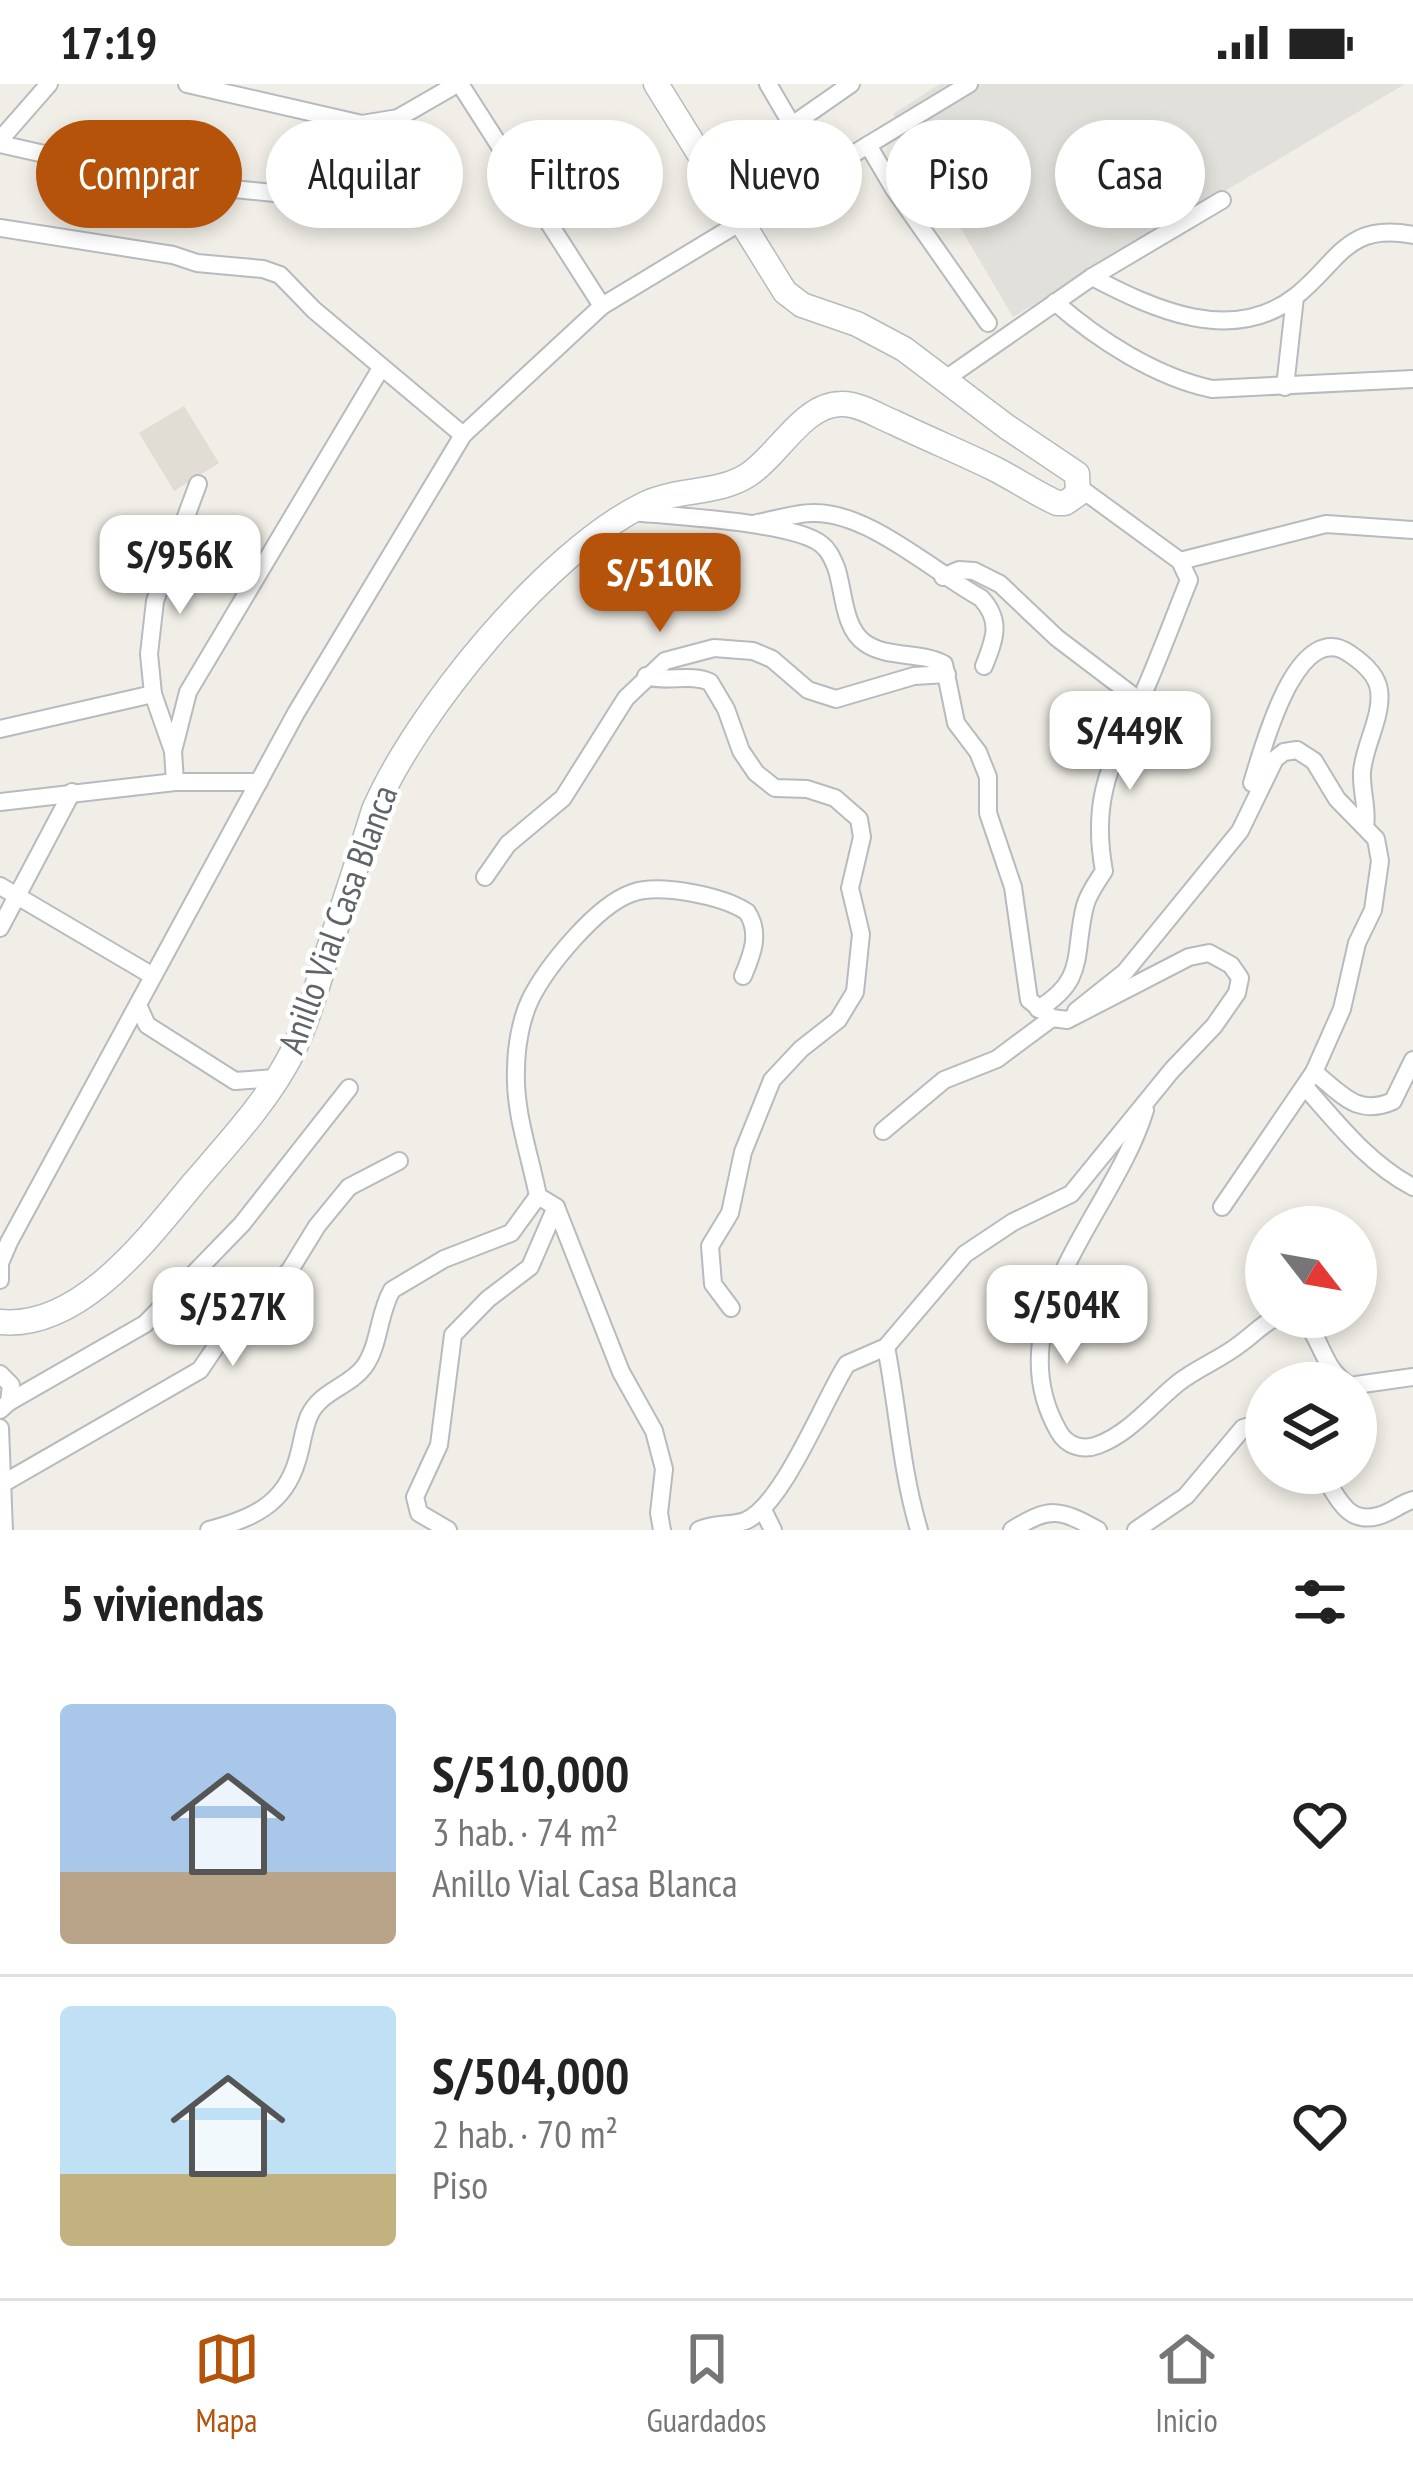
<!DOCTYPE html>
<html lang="es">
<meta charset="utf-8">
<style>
:root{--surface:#fff;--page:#f2f2f2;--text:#222;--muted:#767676;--line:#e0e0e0;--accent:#b45309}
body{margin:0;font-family:"PT Sans Narrow",sans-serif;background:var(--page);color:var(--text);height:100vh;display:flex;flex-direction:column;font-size:45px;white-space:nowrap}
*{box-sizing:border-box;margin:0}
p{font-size:39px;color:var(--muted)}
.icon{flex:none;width:66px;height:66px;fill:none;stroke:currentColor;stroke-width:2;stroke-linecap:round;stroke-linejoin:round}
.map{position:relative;height:1446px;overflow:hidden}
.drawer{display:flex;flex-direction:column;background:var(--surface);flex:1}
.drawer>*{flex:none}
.guide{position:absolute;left:36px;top:36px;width:1341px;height:108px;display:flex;gap:24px}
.needle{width:78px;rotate:121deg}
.buttons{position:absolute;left:1245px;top:1122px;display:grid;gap:24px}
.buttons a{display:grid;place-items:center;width:132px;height:132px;border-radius:50%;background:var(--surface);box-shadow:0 6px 18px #0003;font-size:60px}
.price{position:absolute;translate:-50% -102px;padding:0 27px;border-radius:24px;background:#fff;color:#222;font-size:39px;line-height:78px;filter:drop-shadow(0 3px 6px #0008)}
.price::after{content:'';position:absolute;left:50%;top:72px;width:36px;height:27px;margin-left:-18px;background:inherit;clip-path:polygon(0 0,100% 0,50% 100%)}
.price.selected{background:var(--accent);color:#fff}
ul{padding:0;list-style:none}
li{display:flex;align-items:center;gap:36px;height:300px;padding:0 60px}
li+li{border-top:3px solid var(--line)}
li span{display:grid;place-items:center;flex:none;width:336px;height:240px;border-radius:12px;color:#555}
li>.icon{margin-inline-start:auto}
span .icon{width:144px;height:144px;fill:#fffc;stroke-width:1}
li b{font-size:51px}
h2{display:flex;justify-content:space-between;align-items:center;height:144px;padding:0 60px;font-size:51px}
.pill{padding:0 42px;border-radius:54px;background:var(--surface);box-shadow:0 6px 18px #0003;font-size:42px;line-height:108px}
.pill.selected{background:var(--accent);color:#fff}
.status{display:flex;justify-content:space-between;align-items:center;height:84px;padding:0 60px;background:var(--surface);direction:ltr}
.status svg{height:33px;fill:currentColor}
.menu{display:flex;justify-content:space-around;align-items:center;height:168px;border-top:3px solid var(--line);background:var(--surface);font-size:33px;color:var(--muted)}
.menu a{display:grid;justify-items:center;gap:6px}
.menu .selected{color:var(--accent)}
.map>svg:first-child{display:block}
.industrial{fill:#e2e0db}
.education{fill:#e1ddd5}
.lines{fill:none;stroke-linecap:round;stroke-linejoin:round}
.street-casing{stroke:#b7babe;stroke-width:20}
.secondary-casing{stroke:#b5bbbf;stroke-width:27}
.street{stroke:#fff;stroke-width:16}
.secondary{stroke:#fff;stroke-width:24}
.labels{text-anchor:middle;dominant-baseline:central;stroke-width:9;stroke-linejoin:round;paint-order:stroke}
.street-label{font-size:36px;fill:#5e6468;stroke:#fff}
</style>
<div class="status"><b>17:19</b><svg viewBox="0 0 49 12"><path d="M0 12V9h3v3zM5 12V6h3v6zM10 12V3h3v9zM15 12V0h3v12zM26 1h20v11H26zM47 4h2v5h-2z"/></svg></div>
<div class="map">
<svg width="1413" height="1446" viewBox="0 0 1413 1446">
<rect width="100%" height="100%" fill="#f1eee7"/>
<polygon class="industrial" points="940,0 1405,0 1013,233 893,30"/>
<polygon class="education" points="184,322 219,379 174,407 139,349"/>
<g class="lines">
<g class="street-casing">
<g id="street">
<polyline points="187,0 362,40 398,34 457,0"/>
<polyline points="460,0 602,222"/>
<polyline points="768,0 820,89"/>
<polyline points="792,41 851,0"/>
<polyline points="0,56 49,0"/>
<polyline points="0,60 173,99 374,119"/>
<polyline points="868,61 894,105 988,239"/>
<polyline points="0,144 173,171 197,179 263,185 280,191 314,226 463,351"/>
<path d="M 1092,193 C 1153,225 1232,262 1296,212 C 1339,178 1346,138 1413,151"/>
<path d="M 1055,218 C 1098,256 1156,293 1212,305 L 1413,295"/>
<polyline points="944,296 1092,193 1222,116"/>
<polyline points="1285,303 1295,213"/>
<polyline points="1080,404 1180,477 1326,440 1413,446"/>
<path d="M 631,428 C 672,432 793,438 821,460 C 829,466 832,474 836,483 C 844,506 843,544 865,559 C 888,575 919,567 944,580 L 956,639 L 978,668 L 988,693 L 988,729 L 1013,803 L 1029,916 L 1052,934 L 1067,936 L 1189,873 L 1209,869 L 1231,881 L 1240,894 L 1237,909 L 1214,942 L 1172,986 L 1071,1110 L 1013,1138 L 965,1170 L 886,1263 L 847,1280 C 824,1315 783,1422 745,1437 C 731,1442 714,1439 699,1446"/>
<path d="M 757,439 C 775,436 795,429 813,429 C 869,428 932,487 981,514 C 1002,537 995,554 984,582"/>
<polyline points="943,493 959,486 974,487 1000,500 1057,554 1140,617"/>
<path d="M 646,592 C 667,599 690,589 710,598 L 726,625 L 741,667 L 756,689 L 775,704 L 807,705 L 835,714 L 859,735 L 862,753 L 850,804 L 861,850 L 855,908 L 838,936 L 801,965 L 772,996 L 743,1068 L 730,1129 L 710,1162 L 713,1200 L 731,1224"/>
<polyline points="0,645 153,610"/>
<polyline points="173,667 188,608 381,284"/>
<polyline points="175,698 173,667 153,610 149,570 155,517 198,400"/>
<path d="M 1252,699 C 1263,664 1297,532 1350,570 C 1362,578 1377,591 1379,606 C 1383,632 1364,661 1362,688 C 1361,707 1368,724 1365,743"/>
<polyline points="0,718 175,698 259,698"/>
<polyline points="485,793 508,760 563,714 626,614 665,577 714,564 753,567 772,575 808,606 836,615 914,592 947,590"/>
<polyline points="0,802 153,892"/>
<polyline points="0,844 72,708"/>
<polyline points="138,921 147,941 235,997 276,994"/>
<path d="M 1038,925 C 1087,896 1073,870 1085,822 C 1088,810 1097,798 1104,787 C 1089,706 1117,671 1147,601 C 1162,566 1175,531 1189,496 L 1180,477"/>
<polyline points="1076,927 1125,888 1240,747 1275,675 1284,668 1297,666 1314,677 1337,715 1376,755 1380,777 1373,826 1357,859 1342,925 1314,988 1222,1123"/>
<path d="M 1314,988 C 1342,1010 1357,1033 1393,1017 L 1413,976"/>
<path d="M 1306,1004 C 1338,1040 1369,1080 1413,1103"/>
<path d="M 1145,1026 C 1114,1129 993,1234 1059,1348 C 1067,1362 1083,1367 1098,1361 C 1130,1349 1152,1320 1178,1299 C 1197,1284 1221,1275 1240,1260 C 1253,1251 1263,1239 1277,1233"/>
<polyline points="883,1047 944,996 997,975 1052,934"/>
<polyline points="0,1196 0,1179 9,1158 296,629 463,351 602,222 969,0"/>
<path d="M 1299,1233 C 1322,1251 1321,1282 1346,1299"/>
<path d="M 886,1263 C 898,1324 901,1386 919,1446"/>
<polyline points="0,1290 11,1301 9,1318 0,1326"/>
<polyline points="1356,1301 1413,1293"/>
<polyline points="9,1318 145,1240 242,1140 349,1004"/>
<polyline points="0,1344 4,1446"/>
<path d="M 1322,1389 C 1336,1410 1346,1441 1378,1432 C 1391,1429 1401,1419 1413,1416"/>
<polyline points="2,1400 200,1286 221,1255 290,1186 317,1142 349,1103 399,1077"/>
<polyline points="763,1426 773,1446"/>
<path d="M 209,1446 C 251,1435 284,1421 297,1377 C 302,1362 303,1346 309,1332 C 320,1307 349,1303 364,1283 C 380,1261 378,1230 392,1206 L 444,1175 L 511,1149 L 538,1112"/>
<polyline points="448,1446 419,1429 415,1413 439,1361 453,1251 488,1215 530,1183 556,1123"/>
<path d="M 662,1446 L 659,1429 L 664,1385 L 654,1347 L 621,1288 L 556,1123 L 538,1112 C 530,1071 514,1028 516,986 C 516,963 521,934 531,914 C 548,881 597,821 632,809 C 660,799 723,812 747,828 C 761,849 752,871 743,892"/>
<path d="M 1012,1446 C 1050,1422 1060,1425 1098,1446"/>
<polyline points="1136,1446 1186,1412 1243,1344 1253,1341 1266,1344"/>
</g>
</g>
<g class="secondary-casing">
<path id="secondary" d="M 0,1238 C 80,1246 148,1154 193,1100 C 228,1059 267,1018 292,969 C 307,939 316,905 326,874 C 342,825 359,775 374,726 C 417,627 546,469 643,421 C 676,404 717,411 748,391 C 778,372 803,320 841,320 C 858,319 878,332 893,338 C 926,354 960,368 993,384 C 1015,395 1035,409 1057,419 L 1065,419 L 1078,410 L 1077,390 L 1007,343 L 904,265 L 857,240 L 802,221 L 785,208 L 656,0"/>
</g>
<use href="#street" class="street"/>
<use href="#secondary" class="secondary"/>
</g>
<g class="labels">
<g class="street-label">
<text transform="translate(337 835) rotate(-70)">Anillo Vial Casa Blanca</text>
</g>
</g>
</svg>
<div class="buttons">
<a><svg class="needle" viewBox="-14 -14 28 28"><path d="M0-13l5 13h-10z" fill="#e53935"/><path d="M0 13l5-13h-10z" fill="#767676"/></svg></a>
<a><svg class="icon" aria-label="layers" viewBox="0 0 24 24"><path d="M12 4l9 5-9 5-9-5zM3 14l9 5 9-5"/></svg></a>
</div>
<b class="price" style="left:180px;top:533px">S/956K</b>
<b class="price selected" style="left:660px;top:551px">S/510K</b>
<b class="price" style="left:1130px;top:709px">S/449K</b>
<b class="price" style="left:1067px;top:1283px">S/504K</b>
<b class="price" style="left:233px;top:1285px">S/527K</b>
<div class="guide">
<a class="pill selected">Comprar</a>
<a class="pill">Alquilar</a>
<a class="pill">Filtros</a>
<a class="pill">Nuevo</a>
<a class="pill">Piso</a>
<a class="pill">Casa</a>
</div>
</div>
<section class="drawer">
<h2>5 viviendas<svg class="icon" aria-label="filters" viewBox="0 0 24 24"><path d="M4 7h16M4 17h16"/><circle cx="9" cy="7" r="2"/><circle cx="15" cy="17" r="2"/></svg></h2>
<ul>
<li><span style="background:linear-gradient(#a9c7e8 70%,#b9a48a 0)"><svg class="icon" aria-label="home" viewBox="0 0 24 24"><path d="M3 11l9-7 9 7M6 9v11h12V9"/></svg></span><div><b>S/510,000</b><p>3 hab. · 74 m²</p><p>Anillo Vial Casa Blanca</p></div><svg class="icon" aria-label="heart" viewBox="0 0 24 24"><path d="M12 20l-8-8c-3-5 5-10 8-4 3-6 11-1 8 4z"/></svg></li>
<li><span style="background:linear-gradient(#bfe0f5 70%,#c2b280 0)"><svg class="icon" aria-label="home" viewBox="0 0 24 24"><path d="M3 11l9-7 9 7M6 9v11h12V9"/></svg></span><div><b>S/504,000</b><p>2 hab. · 70 m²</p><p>Piso</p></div><svg class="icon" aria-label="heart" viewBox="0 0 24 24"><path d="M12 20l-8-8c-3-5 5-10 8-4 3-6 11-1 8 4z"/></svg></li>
</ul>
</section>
<nav class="menu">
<a class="selected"><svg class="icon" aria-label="map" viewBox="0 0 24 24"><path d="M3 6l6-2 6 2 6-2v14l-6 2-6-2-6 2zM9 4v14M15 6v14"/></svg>Mapa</a>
<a><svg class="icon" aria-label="saved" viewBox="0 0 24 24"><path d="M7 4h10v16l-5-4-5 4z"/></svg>Guardados</a>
<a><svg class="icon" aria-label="home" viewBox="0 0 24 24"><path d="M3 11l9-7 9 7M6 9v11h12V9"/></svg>Inicio</a>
</nav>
